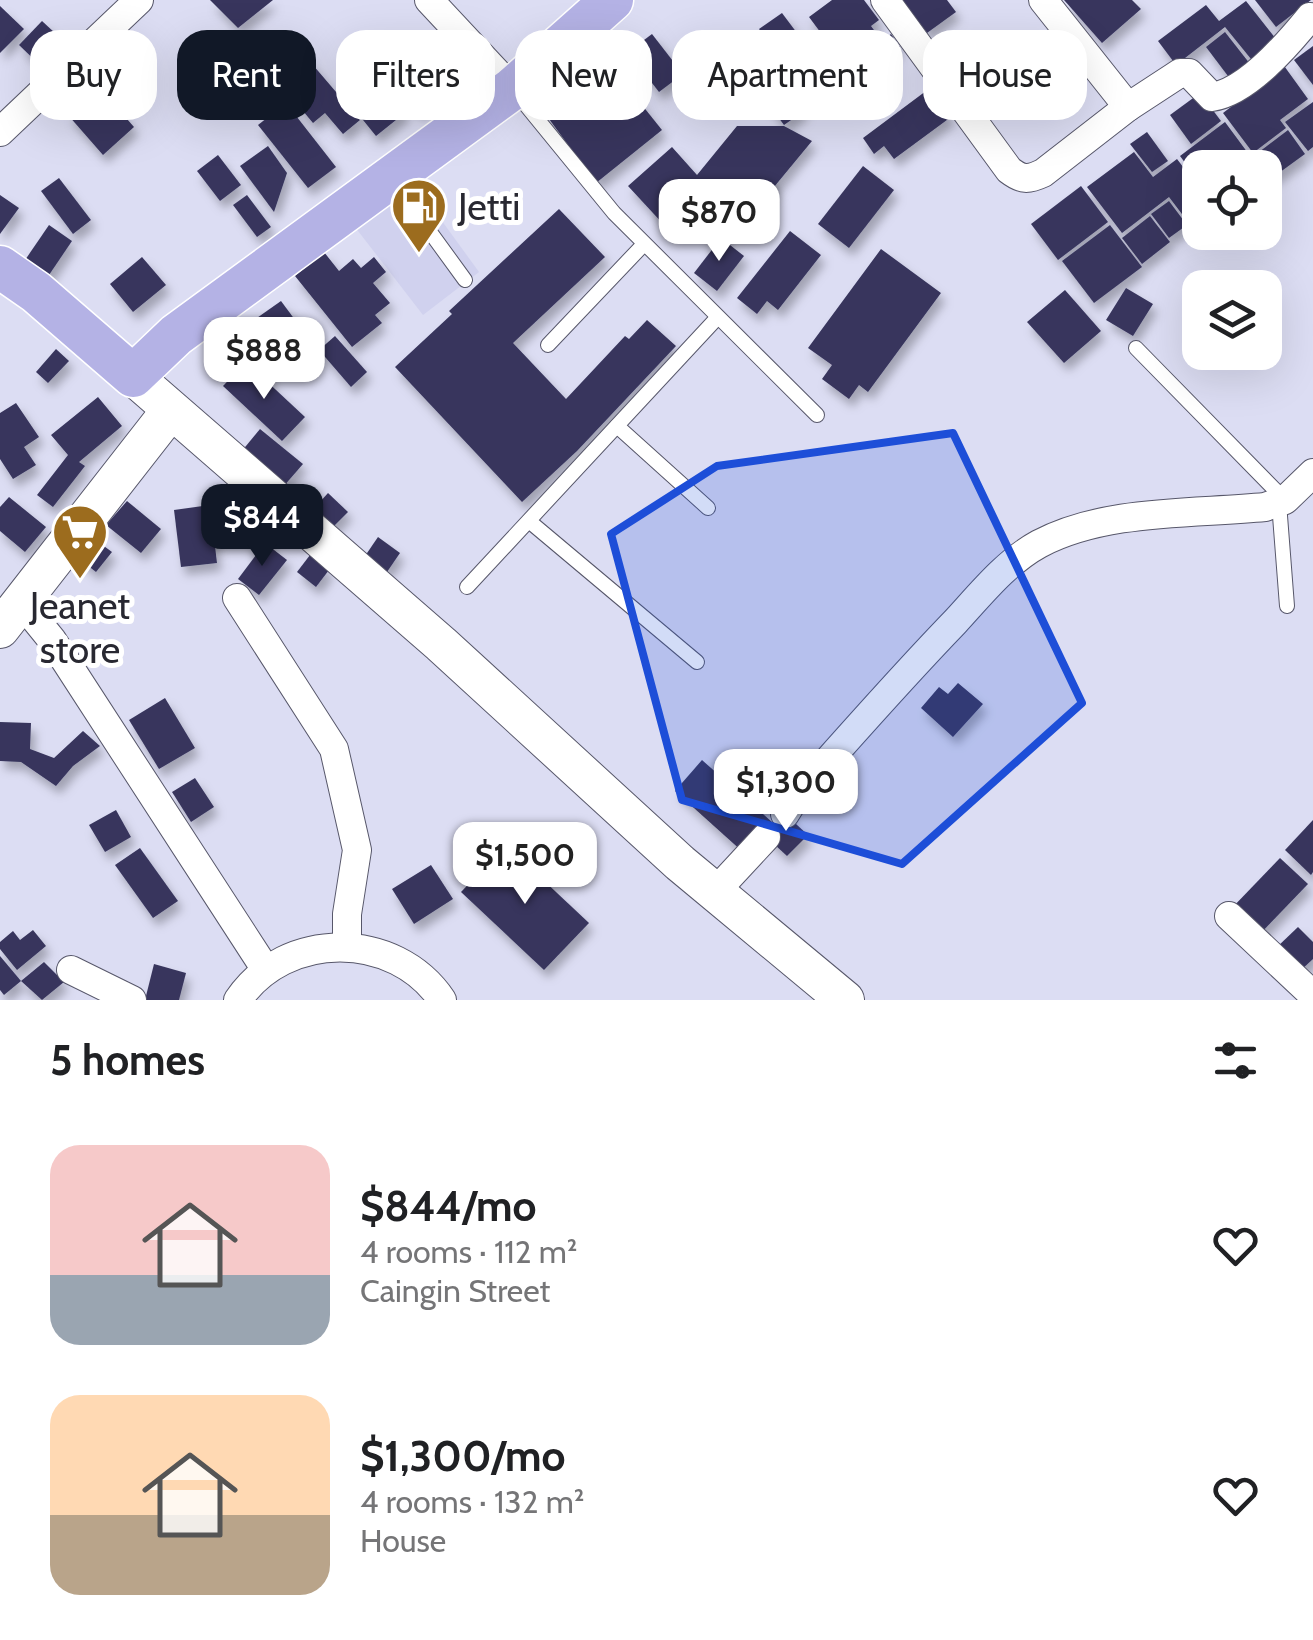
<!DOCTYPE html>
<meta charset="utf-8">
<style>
:root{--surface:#fff;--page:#f2f2f2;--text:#202124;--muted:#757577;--accent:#111827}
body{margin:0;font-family:Cabin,sans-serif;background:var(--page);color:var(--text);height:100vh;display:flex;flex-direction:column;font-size:38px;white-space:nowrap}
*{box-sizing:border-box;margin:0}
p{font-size:32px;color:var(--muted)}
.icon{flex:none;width:55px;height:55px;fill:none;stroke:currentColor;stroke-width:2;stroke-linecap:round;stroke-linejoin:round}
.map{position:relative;height:1000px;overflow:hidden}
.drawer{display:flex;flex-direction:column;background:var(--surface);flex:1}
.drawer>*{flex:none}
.guide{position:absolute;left:30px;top:30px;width:1255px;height:90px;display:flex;gap:20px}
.controls{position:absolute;left:1182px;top:150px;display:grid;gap:20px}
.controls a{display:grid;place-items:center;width:100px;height:100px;border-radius:20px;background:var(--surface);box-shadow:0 10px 40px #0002;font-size:50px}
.price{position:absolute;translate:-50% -85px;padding:0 22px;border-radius:20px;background:#fff;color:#222;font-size:32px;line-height:65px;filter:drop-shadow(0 2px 5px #0008)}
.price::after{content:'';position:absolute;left:50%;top:60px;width:30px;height:22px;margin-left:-15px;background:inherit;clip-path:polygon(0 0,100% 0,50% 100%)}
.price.selected{background:var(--accent);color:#fff}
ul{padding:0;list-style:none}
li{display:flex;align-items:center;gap:30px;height:250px;padding:0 50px}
li span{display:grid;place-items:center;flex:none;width:280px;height:200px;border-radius:30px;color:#555}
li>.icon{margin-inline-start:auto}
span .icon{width:120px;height:120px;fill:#fffc;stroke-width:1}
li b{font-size:42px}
h2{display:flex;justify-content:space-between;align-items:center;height:120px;padding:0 50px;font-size:42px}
.pill{padding:0 35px;border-radius:30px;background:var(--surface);box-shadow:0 10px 40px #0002;font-size:35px;line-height:90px}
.pill.selected{background:var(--accent);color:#fff}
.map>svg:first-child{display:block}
.built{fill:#d0d1ee}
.building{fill:#38365d;filter:url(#shadow)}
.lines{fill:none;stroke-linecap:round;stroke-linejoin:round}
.lane-casing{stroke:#57576a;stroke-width:16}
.street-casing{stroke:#57576a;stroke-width:30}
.secondary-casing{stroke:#57576a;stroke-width:40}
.primary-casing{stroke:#fff;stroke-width:45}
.lane{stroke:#fff;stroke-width:14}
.street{stroke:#fff;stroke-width:28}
.secondary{stroke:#fff;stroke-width:38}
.primary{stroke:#b4b2e5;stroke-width:42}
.marked{fill:#1d4ed8;fill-opacity:0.2;stroke:#1d4ed8;stroke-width:8;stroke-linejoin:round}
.labels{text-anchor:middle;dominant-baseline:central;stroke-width:10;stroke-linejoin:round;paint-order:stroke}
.poi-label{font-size:38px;fill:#282831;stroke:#fff;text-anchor:start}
</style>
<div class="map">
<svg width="1313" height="1000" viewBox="0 0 1313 1000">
<defs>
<filter id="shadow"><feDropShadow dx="4.5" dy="8" stdDeviation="5" flood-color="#0004"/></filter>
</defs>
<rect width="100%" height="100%" fill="#dcddf3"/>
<polygon class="built" points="415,184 479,272 423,315 355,227"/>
<g class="building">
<polygon points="210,0 273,0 238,28"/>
<polygon points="832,0 864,0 879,20 871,26 882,41 891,34 900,47 856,80 809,17"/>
<polygon points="902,0 947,0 956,12 927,33"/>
<polygon points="1064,0 1132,0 1141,9 1102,43"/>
<polygon points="1255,0 1311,0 1276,27"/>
<polygon points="1246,1 1276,39 1251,59 1225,27 1176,65 1158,41 1206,5 1219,21"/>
<polygon points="0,6 24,29 0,53"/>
<polygon points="782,13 800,37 778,54 759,29"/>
<polygon points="42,21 69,46 46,71 19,45"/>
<polygon points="1225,32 1254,69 1234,84 1206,47"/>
<polygon points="652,34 683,74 659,92 628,52"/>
<polygon points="590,40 662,130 596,183 530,93"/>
<polygon points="753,42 804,111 784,125 764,98 760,101 729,60"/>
<polygon points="398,46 428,75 437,67 455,79 420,113 377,66"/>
<polygon points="1313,46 1313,85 1294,60"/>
<polygon points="301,51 360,120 343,134 325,113 313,123 293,99 303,91 283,66"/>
<polygon points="1282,63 1308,99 1280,120 1286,128 1253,153 1223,113 1257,87"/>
<polygon points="367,64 406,112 376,136 337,88"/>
<polygon points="100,88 134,127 103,155 68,115"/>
<polygon points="930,88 951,117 894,159 884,146 874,154 863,138"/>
<polygon points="1200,93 1221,121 1191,144 1170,115"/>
<polygon points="1313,102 1313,147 1308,151 1285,122"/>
<polygon points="286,103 336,167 308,188 258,125"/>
<polygon points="1225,122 1259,168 1200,168 1200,183 1180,156"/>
<polygon points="737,126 784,126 812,141 736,233 695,199 665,226 628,186 672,147 697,175"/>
<polygon points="1288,130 1305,154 1272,178 1255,155"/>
<polygon points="1147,132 1168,161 1152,172 1130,144"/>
<polygon points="268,146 287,173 274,212 240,166"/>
<polygon points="1134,152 1153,177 1177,159 1200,189 1200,213 1188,222 1169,197 1122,233 1087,187"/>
<polygon points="218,155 241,185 220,201 197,171"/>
<polygon points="863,166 894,190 849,248 818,224"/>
<polygon points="59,178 91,220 73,234 41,191"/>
<polygon points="1081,186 1108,222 1058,260 1031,224"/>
<polygon points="0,195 19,208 0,234"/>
<polygon points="247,195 271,227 257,237 233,205"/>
<polygon points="1169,201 1187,225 1169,238 1151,214"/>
<polygon points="559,209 605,257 513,343 566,399 625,336 629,339 647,320 676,346 577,451 522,502 395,367 452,314 449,311"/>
<polygon points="1150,216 1170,242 1142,264 1122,238"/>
<polygon points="49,225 72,241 47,278 23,263"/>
<polygon points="1110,225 1142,267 1094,303 1062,261"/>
<polygon points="790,231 821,255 778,310 767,301 757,314 737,298"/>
<polygon points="721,238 744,256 717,291 694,273"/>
<polygon points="881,249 941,293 868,392 859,385 849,399 822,379 832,365 808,348"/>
<polygon points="324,252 339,271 353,259 361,268 374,257 386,272 373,283 390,303 375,315 382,323 352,347 295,276"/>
<polygon points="142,257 166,285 133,312 110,284"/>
<polygon points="1126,288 1153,304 1133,336 1106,320"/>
<polygon points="1065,290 1101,331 1064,363 1027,322"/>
<polygon points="281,301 307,336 279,356 254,320"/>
<polygon points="335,336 367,372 351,387 319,350"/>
<polygon points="56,349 69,361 48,383 36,372"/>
<polygon points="246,362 305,417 282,441 223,386"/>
<polygon points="98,397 122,426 79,462 85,466 53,507 37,495 68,455 51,435"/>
<polygon points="16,403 39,437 24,447 36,465 13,479 0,459 0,413"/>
<polygon points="260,429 303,464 283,487 241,452"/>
<polygon points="328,493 348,512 329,531 310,513"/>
<polygon points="9,497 46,527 25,552 0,531 0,507"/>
<polygon points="127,501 161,529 141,553 106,525"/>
<polygon points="210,505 217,563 181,567 174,510"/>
<polygon points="378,537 400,553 387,572 365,556"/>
<polygon points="93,538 112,552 96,572 77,557"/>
<polygon points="265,543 287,560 259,595 238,579"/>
<polygon points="310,555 329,570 316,587 297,572"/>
<polygon points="958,683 983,704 953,737 921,708 939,687 948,694"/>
<polygon points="165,698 195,748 159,769 129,720"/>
<polygon points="0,722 31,723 30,749 54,758 83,731 100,746 73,766 56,786 21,762 0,761"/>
<polygon points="702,760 772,822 744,853 675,791"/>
<polygon points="195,778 214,807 191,822 172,792"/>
<polygon points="116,810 131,837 105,852 89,825"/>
<polygon points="784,813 808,835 787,856 763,834"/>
<polygon points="1313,820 1313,872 1311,875 1285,850"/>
<polygon points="506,845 589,923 544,970 461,892"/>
<polygon points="140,848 178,901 153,918 115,865"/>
<polygon points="1280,858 1308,884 1258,936 1230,910"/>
<polygon points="431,865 453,899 414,924 392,889"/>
<polygon points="1298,927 1313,942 1313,959 1299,972 1276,948"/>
<polygon points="33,930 46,946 17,970 0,949 0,942 13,931 20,940"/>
<polygon points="0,956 21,981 4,995 0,990"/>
<polygon points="44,962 64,982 42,1000 21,981"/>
<polygon points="154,964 186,973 179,1000 145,1000"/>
</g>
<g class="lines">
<g class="lane-casing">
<g id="lane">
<polyline points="516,93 614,213 817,415"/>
<polyline points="393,181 465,280"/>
<polyline points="548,345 644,244"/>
<polyline points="1136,348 1285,500"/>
<polyline points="617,426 708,508"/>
<polyline points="1279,503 1287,606"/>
<polyline points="529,521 697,662"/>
<polyline points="467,587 717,318"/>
</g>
</g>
<g class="street-casing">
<g id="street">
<polyline points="429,0 512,89"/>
<path d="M 885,0 L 1009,170 C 1022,180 1028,180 1043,173 L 1128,107 L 1043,0"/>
<path d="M 1128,107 L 1180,73 L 1189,73 L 1212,97 C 1247,92 1288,44 1310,17"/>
<polyline points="0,132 139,0"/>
<polyline points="237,598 334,749 357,850 347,914 347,946"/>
<polyline points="22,603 52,640 266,970"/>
<path d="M 785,814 L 795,798 C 847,739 900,679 955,622 C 980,595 1006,562 1039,544 C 1105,509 1193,514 1265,507 L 1285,500 L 1313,473"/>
<polyline points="714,893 766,837"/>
<polyline points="1229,916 1313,995"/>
<polyline points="71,970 132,1000"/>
<path d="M 238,1000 C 285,930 395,930 442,1000"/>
</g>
</g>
<g class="secondary-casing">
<g id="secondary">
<polyline points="133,376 441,644 680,863 845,1000"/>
<polyline points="0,629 171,410"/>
</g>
</g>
<g class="primary-casing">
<polyline id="primary" points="0,267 36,292 133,376 176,335 512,89 612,0"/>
</g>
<use href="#lane" class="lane"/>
<use href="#street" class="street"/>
<use href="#secondary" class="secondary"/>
<use href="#primary" class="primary"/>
</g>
<path class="marked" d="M 953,433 L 1082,703 L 902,864 L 682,800 L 611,534 L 717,466 Z"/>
<defs>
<g id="fuel-pin" transform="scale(2.875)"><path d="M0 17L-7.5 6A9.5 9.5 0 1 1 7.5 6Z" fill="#9c6c1e" stroke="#fff"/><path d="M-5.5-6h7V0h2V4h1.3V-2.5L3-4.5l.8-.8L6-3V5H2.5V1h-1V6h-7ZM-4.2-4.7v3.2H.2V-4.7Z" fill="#fff"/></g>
<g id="supermarket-pin" transform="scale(2.875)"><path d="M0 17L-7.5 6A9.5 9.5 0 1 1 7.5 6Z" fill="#9c6c1e" stroke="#fff"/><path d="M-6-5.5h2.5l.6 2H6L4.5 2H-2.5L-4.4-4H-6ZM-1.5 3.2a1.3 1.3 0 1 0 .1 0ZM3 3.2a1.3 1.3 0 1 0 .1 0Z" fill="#fff"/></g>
</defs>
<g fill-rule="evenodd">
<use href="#fuel-pin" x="419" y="206"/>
<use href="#supermarket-pin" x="80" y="532"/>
</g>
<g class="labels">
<g class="poi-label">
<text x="458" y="206">Jetti</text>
<text x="80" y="605" text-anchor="middle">Jeanet<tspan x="80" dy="44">store</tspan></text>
</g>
</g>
</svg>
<div class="controls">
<a><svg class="icon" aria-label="locate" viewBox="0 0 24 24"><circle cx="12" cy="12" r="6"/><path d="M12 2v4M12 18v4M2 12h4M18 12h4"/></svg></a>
<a><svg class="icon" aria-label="layers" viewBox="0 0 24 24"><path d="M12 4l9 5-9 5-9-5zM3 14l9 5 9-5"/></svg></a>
</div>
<b class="price" style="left:719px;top:264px">$870</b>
<b class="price" style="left:264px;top:402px">$888</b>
<b class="price selected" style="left:262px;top:569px">$844</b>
<b class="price" style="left:786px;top:834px">$1,300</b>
<b class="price" style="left:525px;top:907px">$1,500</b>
<div class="guide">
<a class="pill">Buy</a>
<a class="pill selected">Rent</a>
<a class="pill">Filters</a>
<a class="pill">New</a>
<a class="pill">Apartment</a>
<a class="pill">House</a>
</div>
</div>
<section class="drawer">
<h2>5 homes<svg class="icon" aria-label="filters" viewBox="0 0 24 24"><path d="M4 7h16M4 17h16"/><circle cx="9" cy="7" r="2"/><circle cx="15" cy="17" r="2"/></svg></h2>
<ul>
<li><span style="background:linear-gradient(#f6c9c9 65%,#9aa5b1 0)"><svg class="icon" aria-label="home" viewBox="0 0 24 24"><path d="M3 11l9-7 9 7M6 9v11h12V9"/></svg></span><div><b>$844/mo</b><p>4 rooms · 112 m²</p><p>Caingin Street</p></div><svg class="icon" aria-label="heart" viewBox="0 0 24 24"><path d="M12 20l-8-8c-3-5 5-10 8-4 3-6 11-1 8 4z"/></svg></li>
<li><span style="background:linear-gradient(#ffd9b3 60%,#b9a48a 0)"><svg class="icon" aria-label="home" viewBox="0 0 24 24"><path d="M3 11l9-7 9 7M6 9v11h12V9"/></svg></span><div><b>$1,300/mo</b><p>4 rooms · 132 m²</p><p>House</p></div><svg class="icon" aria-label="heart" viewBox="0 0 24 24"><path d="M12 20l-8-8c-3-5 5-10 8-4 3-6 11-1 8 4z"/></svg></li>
</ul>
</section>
